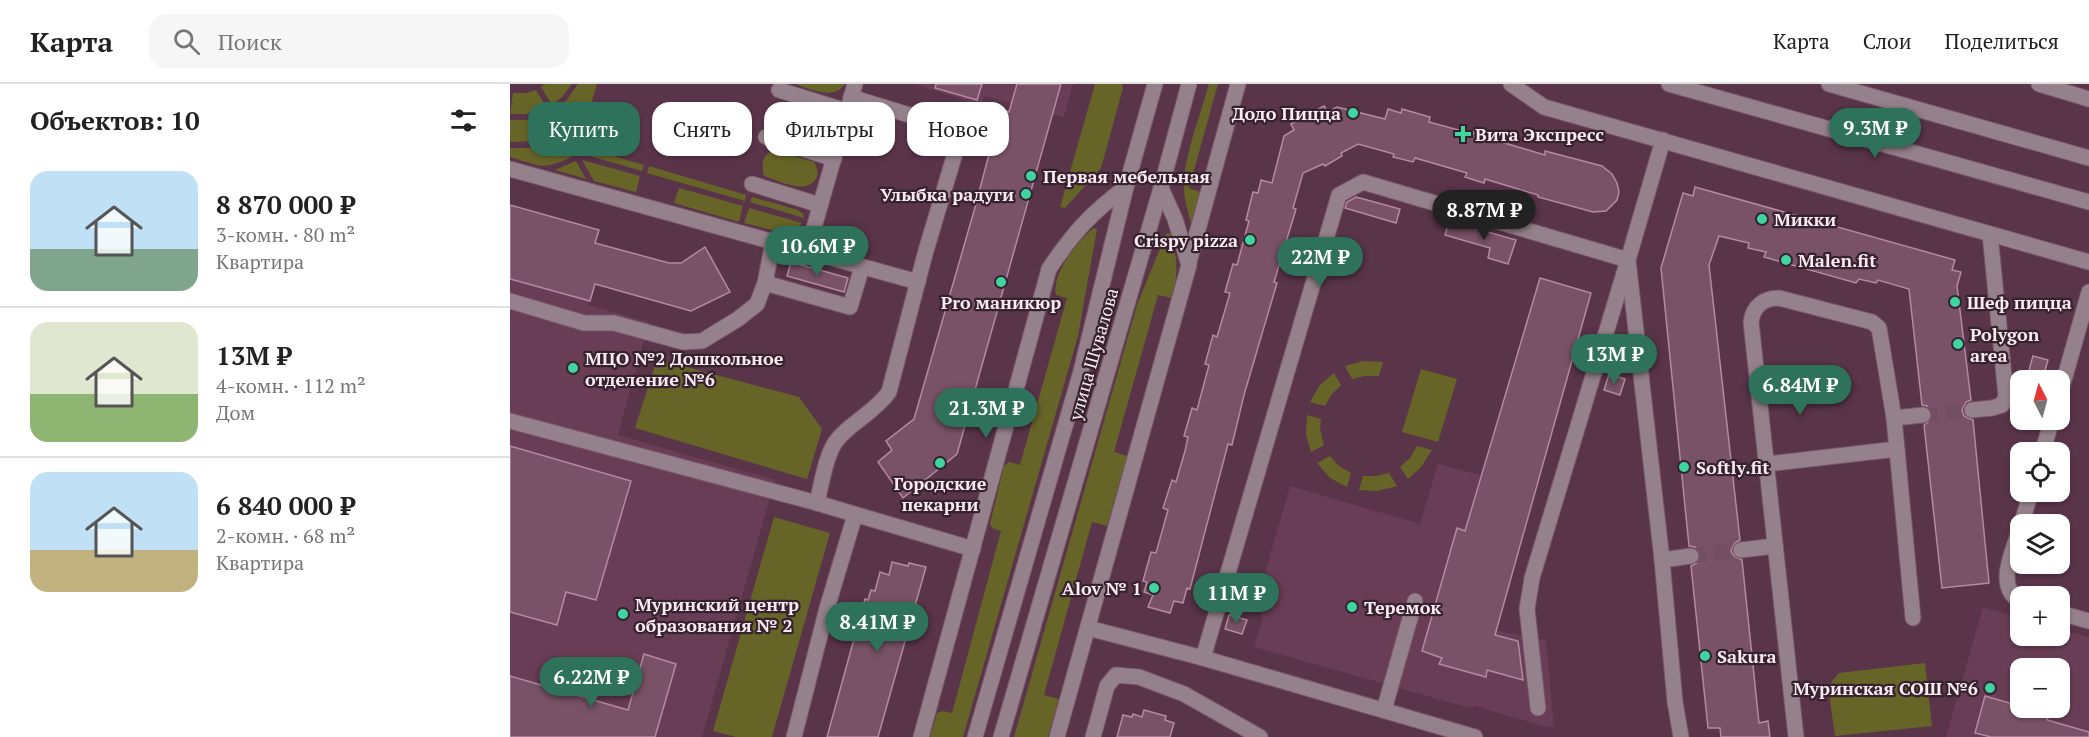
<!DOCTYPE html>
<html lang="ru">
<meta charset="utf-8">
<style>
:root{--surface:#fff;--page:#f6f6f6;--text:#222;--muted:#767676;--line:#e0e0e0;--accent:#2f725c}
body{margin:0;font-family:"PT Serif",serif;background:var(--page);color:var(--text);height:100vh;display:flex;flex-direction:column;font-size:22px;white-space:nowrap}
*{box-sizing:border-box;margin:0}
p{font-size:20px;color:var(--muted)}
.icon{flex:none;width:33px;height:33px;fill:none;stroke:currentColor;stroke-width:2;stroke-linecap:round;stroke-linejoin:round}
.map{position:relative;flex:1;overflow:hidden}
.side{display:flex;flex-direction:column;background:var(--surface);width:510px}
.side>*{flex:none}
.banner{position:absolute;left:18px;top:18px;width:570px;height:54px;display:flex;gap:12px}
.needle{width:39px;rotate:354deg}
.controls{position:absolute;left:1500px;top:286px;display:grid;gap:12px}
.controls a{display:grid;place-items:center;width:60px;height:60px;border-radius:12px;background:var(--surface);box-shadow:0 2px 4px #0004;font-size:30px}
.price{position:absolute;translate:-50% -51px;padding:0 14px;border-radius:21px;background:var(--accent);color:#fff;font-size:20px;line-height:39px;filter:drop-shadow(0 2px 3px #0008)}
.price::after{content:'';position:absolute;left:50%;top:36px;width:18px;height:14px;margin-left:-9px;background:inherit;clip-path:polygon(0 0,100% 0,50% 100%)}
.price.on{background:#222;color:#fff}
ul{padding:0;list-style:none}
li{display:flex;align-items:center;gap:18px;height:150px;padding:0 30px}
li+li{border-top:2px solid var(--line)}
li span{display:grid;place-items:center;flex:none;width:168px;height:120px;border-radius:18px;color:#555}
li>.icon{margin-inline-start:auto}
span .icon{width:72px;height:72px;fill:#fffc;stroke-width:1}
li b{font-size:26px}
h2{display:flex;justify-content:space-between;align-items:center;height:72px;padding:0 30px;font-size:26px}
.chip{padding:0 21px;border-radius:18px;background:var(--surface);box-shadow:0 2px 4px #0004;font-size:21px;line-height:54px}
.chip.on{background:var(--accent);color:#fff}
header{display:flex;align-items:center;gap:36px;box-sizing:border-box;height:84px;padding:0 30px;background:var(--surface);border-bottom:2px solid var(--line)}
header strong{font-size:28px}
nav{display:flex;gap:33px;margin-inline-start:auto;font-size:21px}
.search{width:420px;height:54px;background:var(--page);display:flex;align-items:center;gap:15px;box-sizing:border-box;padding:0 21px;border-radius:18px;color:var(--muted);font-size:22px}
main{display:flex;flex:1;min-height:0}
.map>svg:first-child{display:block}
.built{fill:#693d55;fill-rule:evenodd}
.green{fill:#676428}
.building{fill:#7a5267;stroke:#b589a0;stroke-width:1.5}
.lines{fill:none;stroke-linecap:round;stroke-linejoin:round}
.minor-tunnel{stroke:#724f62;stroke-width:15;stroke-dasharray:15 8;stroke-linecap:butt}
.minor-casing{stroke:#775568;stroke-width:17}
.minor{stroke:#95818b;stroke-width:15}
.poi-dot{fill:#3fd4a2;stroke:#34222c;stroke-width:2}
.labels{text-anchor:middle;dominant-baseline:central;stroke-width:4.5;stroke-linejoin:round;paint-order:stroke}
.poi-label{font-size:18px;font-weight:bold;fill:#fde9f3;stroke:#34222c;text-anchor:start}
.street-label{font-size:18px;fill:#fde9f3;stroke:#34222c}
</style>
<header>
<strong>Карта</strong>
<div class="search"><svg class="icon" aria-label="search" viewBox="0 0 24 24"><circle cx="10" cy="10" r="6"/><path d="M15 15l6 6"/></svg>Поиск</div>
<nav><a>Карта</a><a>Слои</a><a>Поделиться</a></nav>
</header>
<main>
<section class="side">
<h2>Объектов: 10<svg class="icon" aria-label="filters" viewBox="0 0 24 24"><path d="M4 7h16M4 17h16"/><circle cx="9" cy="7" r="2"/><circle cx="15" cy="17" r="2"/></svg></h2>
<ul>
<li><span style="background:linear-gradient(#bfe0f5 65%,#7fa58c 0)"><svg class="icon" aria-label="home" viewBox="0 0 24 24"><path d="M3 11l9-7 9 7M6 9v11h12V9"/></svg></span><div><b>8 870 000 ₽</b><p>3-комн. · 80 m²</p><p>Квартира</p></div></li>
<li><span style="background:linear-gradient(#dfe7d0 60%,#8fb573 0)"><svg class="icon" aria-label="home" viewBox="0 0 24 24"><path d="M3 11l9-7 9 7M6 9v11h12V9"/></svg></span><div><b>13M ₽</b><p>4-комн. · 112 m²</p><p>Дом</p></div></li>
<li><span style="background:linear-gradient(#bfe0f5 65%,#c2b280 0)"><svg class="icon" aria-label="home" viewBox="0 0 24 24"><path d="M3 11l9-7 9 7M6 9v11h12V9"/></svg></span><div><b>6 840 000 ₽</b><p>2-комн. · 68 m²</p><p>Квартира</p></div></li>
</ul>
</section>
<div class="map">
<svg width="1579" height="653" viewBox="0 0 1579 653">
<rect width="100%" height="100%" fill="#5a3449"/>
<g class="built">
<polygon points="404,0 563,0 554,33 474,12 471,21"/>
<polygon points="0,176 85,200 78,221 139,238 108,351 265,396 192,653 0,653"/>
<polygon points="928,380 971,391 930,536 1036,556 1044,642 1036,643 965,622 956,623 744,563 752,536 749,510 780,402 910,440"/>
<path d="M 1473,523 L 1510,534 L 1510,552 L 1550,552 L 1550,545 L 1579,553 L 1579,653 L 1436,653 ZM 1510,585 L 1550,585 L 1550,624 L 1510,624 Z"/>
</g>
<g class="green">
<polygon points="35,0 62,0 52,13 42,21 31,3"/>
<polygon points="68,0 87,0 78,30 56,47 44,26 56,17"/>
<path d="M 285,0 L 335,0 C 323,17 301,5 285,0 Z"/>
<polygon points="585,0 612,0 613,4 591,84 555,124 550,123"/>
<path d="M 699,0 L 708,0 L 679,104 L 693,109 L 684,140 L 681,140 C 678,127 673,113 674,99 C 675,69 691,29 699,0 Z"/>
<polygon points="26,6 37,24 17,30 0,30 3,9 17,9"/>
<path d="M 277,20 C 290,23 331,26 319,49 C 317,53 313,55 308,56 C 295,57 279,49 267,46 C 264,36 265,23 277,20 Z"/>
<polygon points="39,29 51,50 27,57 0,58 0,36 18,36"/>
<polygon points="75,40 69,61 76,63 68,69 59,52"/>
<path d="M 54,55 L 63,72 C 34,87 30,82 0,73 L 0,64 L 22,64 Z"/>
<polygon points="83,66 134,81 132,87 76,71"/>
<path d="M 264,66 L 304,78 C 307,84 310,90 305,96 C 295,111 267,96 254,92 C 251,81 252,70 264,66 Z"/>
<polygon points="72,76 130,92 126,108 84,97"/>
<polygon points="66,77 76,95 45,86"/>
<polygon points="139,82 236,111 235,117 137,89"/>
<polygon points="169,104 233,122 229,138 164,119"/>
<polygon points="242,113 288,126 293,130 294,134 240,118"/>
<polygon points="239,124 292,139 285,148 275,149 234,139"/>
<path d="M 584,144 L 587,145 L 568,252 L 453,653 L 420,653 L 427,629 L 433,627 L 442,629 L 491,447 L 482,444 L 480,440 L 494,382 L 499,378 L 510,381 L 557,214 L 546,211 C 541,191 568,156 584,144 Z"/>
<path d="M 661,149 C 667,175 669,188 662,214 L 648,211 L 604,368 L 617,372 L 597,442 L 582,438 L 534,611 L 549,615 L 538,653 L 504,653 L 627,221 L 656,150 Z"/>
<polygon points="147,275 289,313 312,345 297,395 125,344"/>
<polygon points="853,277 873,278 869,292 855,292 842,295 835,282"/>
<polygon points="911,285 947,295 928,358 892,348"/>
<polygon points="824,289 831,301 821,311 815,322 800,318 810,301"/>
<polygon points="797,331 811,335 810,345 814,361 801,368 796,351"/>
<polygon points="907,362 922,366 911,383 898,395 890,383 900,374"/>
<polygon points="820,372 829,382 841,389 837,403 820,394 807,379"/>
<polygon points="879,389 887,402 868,407 849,406 853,392 866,392"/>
<polygon points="264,433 320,449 262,653 226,653 203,647"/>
<polygon points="1415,579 1422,642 1325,652 1318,602 1329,589"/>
</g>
<g class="building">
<polygon points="426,0 472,0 467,16 425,4"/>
<polygon points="507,0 551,0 447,370 393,414 368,378 382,366 376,357 404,335 464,127 491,25 499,28"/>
<polygon points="814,22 818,28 827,23 875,35 878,25 891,29 892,25 920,33 919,38 963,50 964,46 992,54 991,58 1035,71 1035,67 1092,82 1102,90 1107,99 1109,108 1107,116 1096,127 1083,128 1028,113 1028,111 975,95 974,99 955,93 957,89 905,74 903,78 883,73 884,70 848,60 831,69 832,72 815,82 813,80 793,89 783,124 786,125 764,198 767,199 734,311 722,361 718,360 680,505 677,504 673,519 664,517 660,529 638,523 643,511 634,508 637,498 633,497 641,468 646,469 658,426 653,424 662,396 666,398 675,367 678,353 674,352 682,324 687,326 699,281 695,280 703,251 707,253 720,209 715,208 723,180 727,181 739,137 736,136 743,108 748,109 751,96 762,99 774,52 784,46 781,40"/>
<polygon points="1185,103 1445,176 1442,186 1451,188 1447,202 1461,316 1456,318 1452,326 1454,332 1463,336 1479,499 1432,504 1414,341 1422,335 1423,329 1417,322 1412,321 1399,205 1368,196 1366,199 1349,195 1346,199 1254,173 1256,168 1238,164 1239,159 1209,152 1199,181 1230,456 1225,459 1221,467 1224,472 1232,476 1249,639 1258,637 1260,653 1211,653 1210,644 1198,644 1181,482 1187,479 1191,471 1185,463 1179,462 1151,184 1173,109 1183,112"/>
<polygon points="846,113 890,125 886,139 835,124 837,118"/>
<polygon points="0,121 89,146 85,159 159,179 171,179 195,163 220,208 181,227 85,200 80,217 0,195"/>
<polygon points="939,137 1006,156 998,180 978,174 980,164 935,151"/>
<polygon points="281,178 338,194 334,208 277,192"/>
<polygon points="1030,194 1081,209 985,551 1008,557 1013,596 977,586 976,593 929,580 932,574 912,567 947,444 955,447"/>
<polygon points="1523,272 1538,276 1534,290 1519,286"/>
<polygon points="1099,290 1115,295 1110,311 1094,306"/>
<polygon points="0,362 121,397 86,516 56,508 47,541 0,528"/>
<polygon points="382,478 398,482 399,479 416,483 368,653 317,653 355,515 358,516 361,506 365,507 370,488 379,491"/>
<polygon points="719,531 737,536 732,550 715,545"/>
<polygon points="134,570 166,580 145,653 0,653 0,592 118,626"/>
<polygon points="1475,612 1510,622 1510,624 1520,624 1539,629 1537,636 1579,648 1579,653 1481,653 1465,649"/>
<polygon points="634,626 656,632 655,636 664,639 660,653 607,653 613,631 622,633 623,630 632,633"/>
</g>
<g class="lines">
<g class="minor-tunnel">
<polyline points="1413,331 1462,326"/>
<polyline points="1181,472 1231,466"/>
</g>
<g class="minor-casing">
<g id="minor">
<polyline points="1001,0 1034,23 1579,178"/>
<polyline points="1159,0 1579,118"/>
<polyline points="1319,0 1579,74"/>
<polyline points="1529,0 1579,15"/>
<polyline points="269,6 337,27"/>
<polyline points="256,53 324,75"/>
<polyline points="1153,56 1118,176 1152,476 1165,618 1171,653"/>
<polyline points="0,85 408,198"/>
<polyline points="242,100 310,121"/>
<polyline points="297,168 345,0"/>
<polyline points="679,178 728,0"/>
<polyline points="255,199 340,223 352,183"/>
<polyline points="0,217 74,239 104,239 173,258 192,257 228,235 247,220 255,199 263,158"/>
<polyline points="1550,310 1579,208"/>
<polyline points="1462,326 1482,324 1492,321 1496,312 1480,150"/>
<polyline points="1384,334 1413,331"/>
<polyline points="0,337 307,419 463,465"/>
<polyline points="1532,369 1542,336"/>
<polyline points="1257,380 1387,365"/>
<path d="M 307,419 C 311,402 316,369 327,356 C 340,339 364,329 379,308 L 415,170 L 446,66 L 446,53 L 438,43 L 341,13"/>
<polyline points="1511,441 1521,408"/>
<path d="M 1510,444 C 1504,466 1484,502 1510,517"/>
<polyline points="1231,466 1265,462"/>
<polyline points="1152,476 1181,472"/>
<polyline points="1550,529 1579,537"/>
<polyline points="578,544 693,574 965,653"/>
<polyline points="693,574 829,111 853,98 1118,176 1022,494 1017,525 1028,624"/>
<polyline points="874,626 905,517"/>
<polyline points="284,653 317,524 345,431"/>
<path d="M 411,653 L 539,185 C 563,149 581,129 616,103"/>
<polyline points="465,653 571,287 616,103 645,0"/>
<polyline points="491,653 651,104 679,0"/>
<polyline points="547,653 679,181 665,135 651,104"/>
<polyline points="583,653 597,602 606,591 629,593 674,610 750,653"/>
<path d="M 1286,653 L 1241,238 C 1243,222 1254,214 1269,214 L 1362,238 L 1369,244 L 1384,334 L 1403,534"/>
</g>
</g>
<use href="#minor" class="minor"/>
</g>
<g class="poi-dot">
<circle cx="843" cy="29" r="6"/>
<path d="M950 41h6v6h6v6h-6v6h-6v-6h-6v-6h6z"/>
<circle cx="521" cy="92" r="6"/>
<circle cx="516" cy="110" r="6"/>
<circle cx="1252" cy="135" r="6"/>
<circle cx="740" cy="156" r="6"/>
<circle cx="1276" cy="176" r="6"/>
<circle cx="491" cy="198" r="6"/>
<circle cx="1445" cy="218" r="6"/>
<circle cx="1448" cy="260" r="6"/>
<circle cx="63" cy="284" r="6"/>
<circle cx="430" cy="379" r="6"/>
<circle cx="1174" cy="383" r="6"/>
<circle cx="644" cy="504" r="6"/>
<circle cx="842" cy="523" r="6"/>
<circle cx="113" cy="530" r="6"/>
<circle cx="1195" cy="572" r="6"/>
<circle cx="1480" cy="604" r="6"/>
</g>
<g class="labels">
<g class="poi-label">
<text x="831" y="29" text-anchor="end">Додо Пицца</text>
<text x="965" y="50">Вита Экспресс</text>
<text x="533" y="92">Первая мебельная</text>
<text x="504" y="110" text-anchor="end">Улыбка радуги</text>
<text x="1264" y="135">Микки</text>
<text x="728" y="156" text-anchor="end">Crispy pizza</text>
<text x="1288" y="176">Malen.fit</text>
<text x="491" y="218" text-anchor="middle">Pro маникюр</text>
<text x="1457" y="218">Шеф пицца</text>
<text x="1460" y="250">Polygon<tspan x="1460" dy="21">area</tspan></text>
<text x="75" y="274">МЦО №2 Дошкольное<tspan x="75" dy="21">отделение №6</tspan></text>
<text x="1186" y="383">Softly.fit</text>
<text x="430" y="399" text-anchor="middle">Городские<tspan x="430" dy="21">пекарни</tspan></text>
<text x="632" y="504" text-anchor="end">Alov № 1</text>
<text x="125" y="520">Муринский центр<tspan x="125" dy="21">образования № 2</tspan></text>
<text x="854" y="523">Теремок</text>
<text x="1207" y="572">Sakura</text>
<text x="1468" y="604" text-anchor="end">Муринская СОШ №6</text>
</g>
<g class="street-label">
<text transform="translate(583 270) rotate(-74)">улица Шувалова</text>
</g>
</g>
</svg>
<div class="controls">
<a><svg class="needle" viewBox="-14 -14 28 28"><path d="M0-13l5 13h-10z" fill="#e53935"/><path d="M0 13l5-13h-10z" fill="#767676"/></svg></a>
<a><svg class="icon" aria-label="locate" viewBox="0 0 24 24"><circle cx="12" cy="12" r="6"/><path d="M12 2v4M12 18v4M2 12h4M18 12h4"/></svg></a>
<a><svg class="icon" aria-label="layers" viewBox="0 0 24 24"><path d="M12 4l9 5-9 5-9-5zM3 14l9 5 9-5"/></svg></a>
<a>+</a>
<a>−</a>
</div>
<b class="price" style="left:1365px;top:75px">9.3M ₽</b>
<b class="price on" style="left:974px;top:157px">8.87M ₽</b>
<b class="price" style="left:307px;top:193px">10.6M ₽</b>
<b class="price" style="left:810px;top:204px">22M ₽</b>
<b class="price" style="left:1104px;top:301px">13M ₽</b>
<b class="price" style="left:1290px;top:332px">6.84M ₽</b>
<b class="price" style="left:476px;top:355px">21.3M ₽</b>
<b class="price" style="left:726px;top:540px">11M ₽</b>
<b class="price" style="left:367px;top:569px">8.41M ₽</b>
<b class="price" style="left:81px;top:624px">6.22M ₽</b>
<div class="banner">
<a class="chip on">Купить</a>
<a class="chip">Снять</a>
<a class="chip">Фильтры</a>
<a class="chip">Новое</a>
</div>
</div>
</main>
